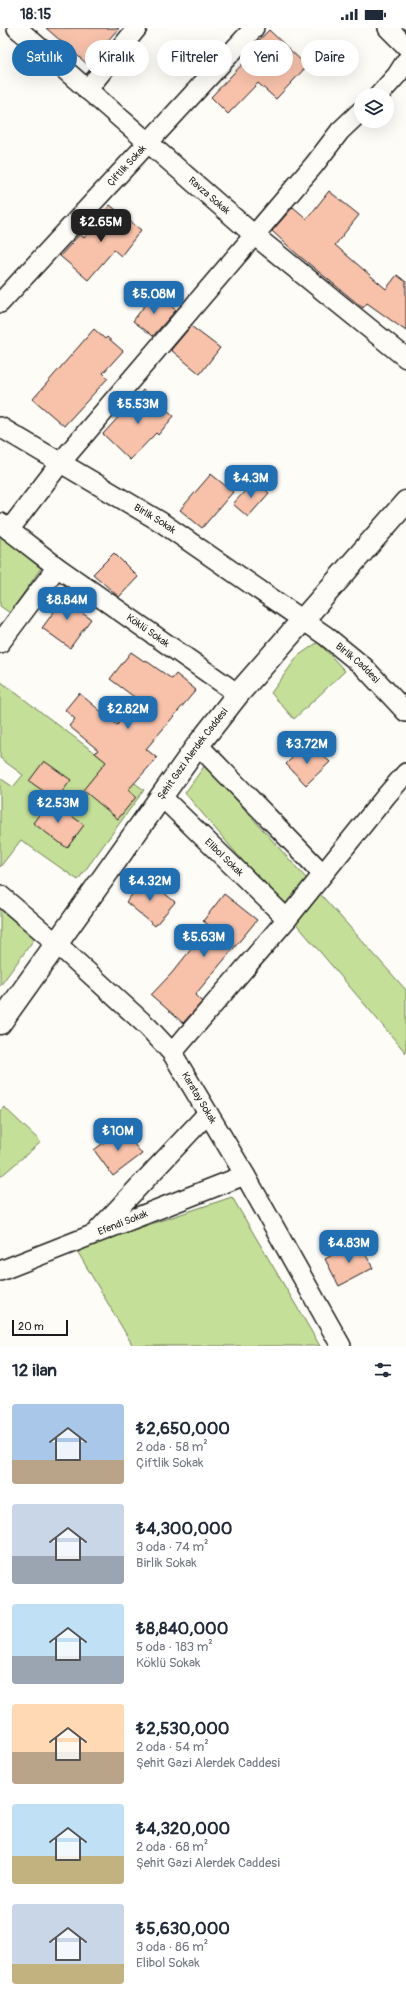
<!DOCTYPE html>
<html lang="tr">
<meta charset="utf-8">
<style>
:root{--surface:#fff;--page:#f6f6f7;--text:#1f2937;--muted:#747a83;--accent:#1f6fb2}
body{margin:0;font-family:Pangolin,sans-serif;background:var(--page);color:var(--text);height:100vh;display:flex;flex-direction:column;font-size:15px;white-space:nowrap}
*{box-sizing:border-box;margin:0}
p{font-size:13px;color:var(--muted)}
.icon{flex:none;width:22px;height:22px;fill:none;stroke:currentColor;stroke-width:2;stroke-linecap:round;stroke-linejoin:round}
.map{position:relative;height:1318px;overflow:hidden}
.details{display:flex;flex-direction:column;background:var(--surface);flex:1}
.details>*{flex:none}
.top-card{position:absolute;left:12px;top:12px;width:382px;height:36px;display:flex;gap:8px}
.controls{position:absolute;left:354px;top:60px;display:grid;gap:8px}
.controls a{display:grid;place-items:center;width:40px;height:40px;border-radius:50%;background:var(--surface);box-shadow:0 4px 16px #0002;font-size:20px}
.scale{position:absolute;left:12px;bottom:10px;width:56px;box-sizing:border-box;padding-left:4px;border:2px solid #1c1c1c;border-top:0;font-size:11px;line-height:14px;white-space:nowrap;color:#1c1c1c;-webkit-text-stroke:3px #fdfcf7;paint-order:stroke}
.price{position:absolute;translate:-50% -34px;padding:0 9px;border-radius:8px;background:var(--accent);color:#fff;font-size:13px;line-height:26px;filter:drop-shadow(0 1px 2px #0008)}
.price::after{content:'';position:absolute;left:50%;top:24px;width:12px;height:9px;margin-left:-6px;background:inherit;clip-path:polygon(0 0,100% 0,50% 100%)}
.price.active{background:#222;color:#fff}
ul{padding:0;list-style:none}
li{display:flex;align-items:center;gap:12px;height:100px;padding:0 12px}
li span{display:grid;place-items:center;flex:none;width:112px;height:80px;border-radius:4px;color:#555}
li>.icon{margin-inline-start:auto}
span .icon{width:48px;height:48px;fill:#fffc;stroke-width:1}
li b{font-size:17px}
h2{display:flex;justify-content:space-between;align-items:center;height:48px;padding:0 12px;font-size:17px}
.chip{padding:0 14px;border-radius:18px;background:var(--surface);box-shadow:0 4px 16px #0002;font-size:14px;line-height:36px}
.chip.active{background:var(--accent);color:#fff}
.status{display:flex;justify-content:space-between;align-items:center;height:28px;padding:0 20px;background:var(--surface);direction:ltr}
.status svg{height:11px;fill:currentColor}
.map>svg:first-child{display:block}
.green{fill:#c4df97;stroke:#707e5a}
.building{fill:#f7c1aa;stroke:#1c1c1c}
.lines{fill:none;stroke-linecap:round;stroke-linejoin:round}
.street-casing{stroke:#1c1c1c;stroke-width:22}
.secondary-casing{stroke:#1c1c1c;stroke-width:25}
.street{stroke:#fdfcf7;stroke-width:19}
.secondary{stroke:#fdfcf7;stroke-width:22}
.labels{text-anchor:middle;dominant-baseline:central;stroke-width:4;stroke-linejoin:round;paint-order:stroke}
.street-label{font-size:10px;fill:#1c1c1c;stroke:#fdfcf7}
</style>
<div class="status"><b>18:15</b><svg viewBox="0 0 49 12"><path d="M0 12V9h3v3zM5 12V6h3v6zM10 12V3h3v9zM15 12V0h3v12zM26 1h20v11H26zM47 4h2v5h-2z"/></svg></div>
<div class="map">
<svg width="406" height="1318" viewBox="0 0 406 1318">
<rect width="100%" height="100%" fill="#fdfcf7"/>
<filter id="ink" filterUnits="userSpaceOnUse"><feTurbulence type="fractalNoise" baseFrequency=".025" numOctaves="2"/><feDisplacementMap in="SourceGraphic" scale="8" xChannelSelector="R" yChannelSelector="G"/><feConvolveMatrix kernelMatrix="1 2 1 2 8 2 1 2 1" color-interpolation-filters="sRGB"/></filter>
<g filter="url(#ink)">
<g class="green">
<polygon points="0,507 41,540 10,585 0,578"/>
<polygon points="318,614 345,643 294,691 271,665 298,628"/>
<polygon points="0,653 144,762 78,852 21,812 0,839 0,750 13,759 23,747 0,730"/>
<polygon points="205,737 406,962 406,1025 185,765"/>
<polygon points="0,879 35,910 0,958"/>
<polygon points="4,1079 41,1114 0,1149 0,1083"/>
<polygon points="232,1169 320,1318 133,1318 76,1221"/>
</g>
<g class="building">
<polygon points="46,0 119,0 87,36"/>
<polygon points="269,2 307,38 276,71 258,55 228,86 211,69 250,28 247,25"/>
<polygon points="329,163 359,187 335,217 386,261 397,247 406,254 406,303 367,275 363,280 297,226 272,203 293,179 307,191"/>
<polygon points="110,177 141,202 121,228 114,222 88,252 60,228 80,206 84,210"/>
<polygon points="154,265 176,282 153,308 133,293"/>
<polygon points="191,298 220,320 200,346 171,322"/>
<polygon points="94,301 105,311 107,309 123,323 103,345 108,350 64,398 33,371"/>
<polygon points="143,362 174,388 158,407 156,405 130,432 103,406"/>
<polygon points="211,446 233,464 202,500 180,482"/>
<polygon points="255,452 269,465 248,489 233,476"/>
<polygon points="114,525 138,549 119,569 93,546"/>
<polygon points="67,566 86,580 82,585 91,591 70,620 42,600"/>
<polygon points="131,624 144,633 145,632 172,651 176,646 196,662 146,721 157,730 128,762 136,769 118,791 83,762 106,734 95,725 98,722 69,698 75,691 65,682 79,665 117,697 137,671 110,651"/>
<polygon points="304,718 313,727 318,723 330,734 306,757 286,736"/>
<polygon points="44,733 71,752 56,772 29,753"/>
<polygon points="50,772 84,797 67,820 33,795"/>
<polygon points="146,850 175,874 155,898 126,874"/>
<polygon points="224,866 257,892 195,967 202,974 183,995 151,967 171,946 210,898 203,893"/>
<polygon points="122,1101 142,1126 113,1148 94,1122"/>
<polygon points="358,1213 373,1240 339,1258 325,1231"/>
</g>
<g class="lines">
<g class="street-casing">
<g id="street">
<path id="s1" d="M 17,0 L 254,207 L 406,330"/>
<polyline points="388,0 406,18"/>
<polyline points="87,62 137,0"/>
<polyline points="379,67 397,47 406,33"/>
<path id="s2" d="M 0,275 L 254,0"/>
<path id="s3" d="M 0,399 L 161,494 L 326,608 L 364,639 L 406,684"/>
<path id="s4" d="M 0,495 L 57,539 L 238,666"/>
<polyline points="9,502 61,434 314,137 340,103 361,83"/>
<polyline points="0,615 57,539"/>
<polyline points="198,717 323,846"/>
<path id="s5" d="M 161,768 L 287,891"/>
<path id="s6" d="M 0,867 L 56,915 L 148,999 L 172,1025 L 245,1147 L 341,1318"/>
<polyline points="172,1025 287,891 386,768 406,745"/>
<polyline points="97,1203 208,1085"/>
<path id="s7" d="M 0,1243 L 245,1147"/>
</g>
</g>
<g class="secondary-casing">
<g id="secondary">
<path id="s8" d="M 0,995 L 198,717 L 238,666 L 406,474"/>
</g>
</g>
<use href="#street" class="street"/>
<use href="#secondary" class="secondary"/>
</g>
</g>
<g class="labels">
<g class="street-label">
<text stroke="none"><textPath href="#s2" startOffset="187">Çiftlik Sokak</textPath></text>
<text stroke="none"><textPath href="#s1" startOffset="255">Ravza Sokak</textPath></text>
<text stroke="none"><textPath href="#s3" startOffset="180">Birlik Sokak</textPath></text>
<text stroke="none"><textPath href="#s4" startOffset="183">Köklü Sokak</textPath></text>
<text stroke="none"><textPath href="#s3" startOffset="429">Birlik Caddesi</textPath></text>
<text stroke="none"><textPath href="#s8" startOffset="331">Şehit Gazi Alerdek Caddesi</textPath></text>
<text stroke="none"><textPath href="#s5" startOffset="88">Elibol Sokak</textPath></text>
<text stroke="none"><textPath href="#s6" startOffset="286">Karatay Sokak</textPath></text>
<text stroke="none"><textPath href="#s7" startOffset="132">Efendi Sokak</textPath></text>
</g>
</g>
</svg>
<div class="controls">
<a><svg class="icon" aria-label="layers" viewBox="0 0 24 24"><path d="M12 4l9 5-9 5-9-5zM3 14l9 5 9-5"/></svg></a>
</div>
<div class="scale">20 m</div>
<b class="price active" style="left:101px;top:215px">₺2.65M</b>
<b class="price" style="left:154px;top:287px">₺5.08M</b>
<b class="price" style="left:138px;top:397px">₺5.53M</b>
<b class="price" style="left:251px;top:471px">₺4.3M</b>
<b class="price" style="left:67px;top:593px">₺8.84M</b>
<b class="price" style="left:128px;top:702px">₺2.82M</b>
<b class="price" style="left:307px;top:737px">₺3.72M</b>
<b class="price" style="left:58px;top:796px">₺2.53M</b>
<b class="price" style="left:150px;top:874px">₺4.32M</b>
<b class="price" style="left:204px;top:930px">₺5.63M</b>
<b class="price" style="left:118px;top:1124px">₺10M</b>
<b class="price" style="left:349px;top:1236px">₺4.83M</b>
<div class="top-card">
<a class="chip active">Satılık</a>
<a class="chip">Kiralık</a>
<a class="chip">Filtreler</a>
<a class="chip">Yeni</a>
<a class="chip">Daire</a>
</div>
</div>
<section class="details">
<h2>12 ilan<svg class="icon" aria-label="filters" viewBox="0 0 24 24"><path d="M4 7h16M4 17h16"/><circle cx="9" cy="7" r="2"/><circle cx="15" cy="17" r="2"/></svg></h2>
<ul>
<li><span style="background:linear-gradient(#a9c7e8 70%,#b9a48a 0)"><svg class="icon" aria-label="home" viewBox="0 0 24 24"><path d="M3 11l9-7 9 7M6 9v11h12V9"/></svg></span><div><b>₺2,650,000</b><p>2 oda · 58 m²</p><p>Çiftlik Sokak</p></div></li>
<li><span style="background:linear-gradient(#c9d6e8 65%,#9aa5b1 0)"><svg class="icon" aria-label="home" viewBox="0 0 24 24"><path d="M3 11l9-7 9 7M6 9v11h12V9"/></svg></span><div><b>₺4,300,000</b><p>3 oda · 74 m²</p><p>Birlik Sokak</p></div></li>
<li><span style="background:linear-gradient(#bfe0f5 65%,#9aa5b1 0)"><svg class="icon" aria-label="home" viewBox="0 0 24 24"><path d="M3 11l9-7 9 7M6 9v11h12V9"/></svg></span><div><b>₺8,840,000</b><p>5 oda · 183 m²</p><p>Köklü Sokak</p></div></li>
<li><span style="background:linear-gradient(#ffd9b3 60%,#b9a48a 0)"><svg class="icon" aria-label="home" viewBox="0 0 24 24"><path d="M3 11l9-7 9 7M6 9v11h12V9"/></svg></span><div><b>₺2,530,000</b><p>2 oda · 54 m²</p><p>Şehit Gazi Alerdek Caddesi</p></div></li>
<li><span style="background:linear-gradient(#bfe0f5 65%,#c2b280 0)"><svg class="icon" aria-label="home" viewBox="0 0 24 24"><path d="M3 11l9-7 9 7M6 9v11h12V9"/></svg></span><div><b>₺4,320,000</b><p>2 oda · 68 m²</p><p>Şehit Gazi Alerdek Caddesi</p></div></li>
<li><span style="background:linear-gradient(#c9d6e8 75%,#c2b280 0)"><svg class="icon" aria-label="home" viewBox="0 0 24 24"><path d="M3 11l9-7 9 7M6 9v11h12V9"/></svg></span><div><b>₺5,630,000</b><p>3 oda · 86 m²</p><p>Elibol Sokak</p></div></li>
</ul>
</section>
